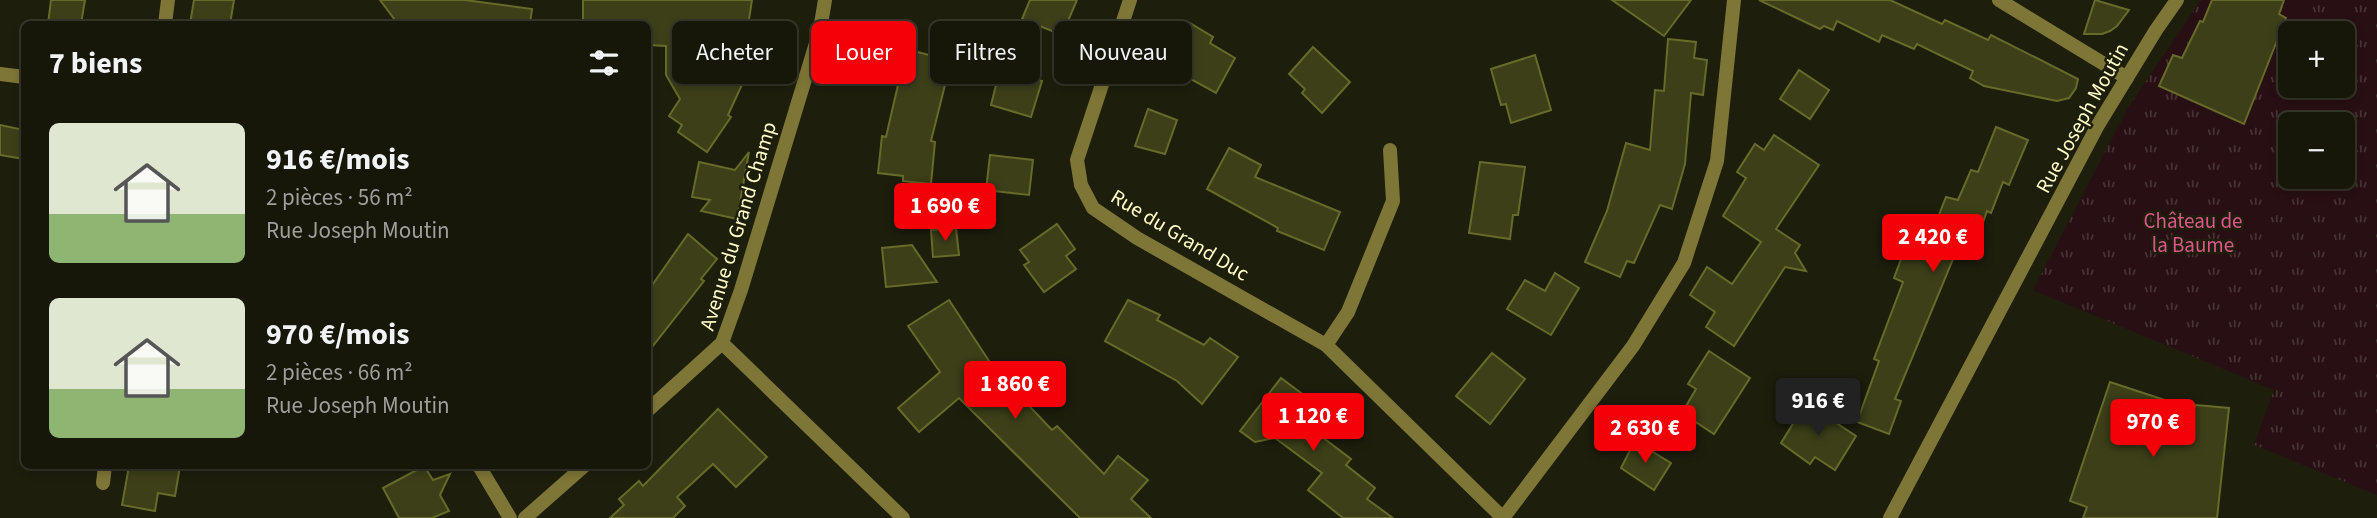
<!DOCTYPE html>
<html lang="fr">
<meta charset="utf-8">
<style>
:root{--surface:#161609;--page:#232317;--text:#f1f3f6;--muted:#9e9f9c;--line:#35352a;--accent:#f30009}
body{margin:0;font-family:"Source Sans 3",sans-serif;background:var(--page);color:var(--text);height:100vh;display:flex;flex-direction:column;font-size:26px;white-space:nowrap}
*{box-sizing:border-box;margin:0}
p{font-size:23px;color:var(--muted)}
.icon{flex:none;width:38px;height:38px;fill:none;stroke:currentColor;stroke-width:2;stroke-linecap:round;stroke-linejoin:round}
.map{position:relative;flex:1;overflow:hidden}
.details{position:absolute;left:21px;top:21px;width:630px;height:448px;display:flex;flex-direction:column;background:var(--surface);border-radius:10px;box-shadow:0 4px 10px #0003,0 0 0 2px var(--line)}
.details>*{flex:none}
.banner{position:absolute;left:672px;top:21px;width:665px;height:63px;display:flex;gap:14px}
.fabs{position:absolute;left:2278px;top:21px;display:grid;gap:14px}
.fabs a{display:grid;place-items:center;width:77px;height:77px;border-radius:10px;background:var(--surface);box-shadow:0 4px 10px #0003,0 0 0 2px var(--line);font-size:35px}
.price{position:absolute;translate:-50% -60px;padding:0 16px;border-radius:7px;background:var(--accent);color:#fff;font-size:23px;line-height:46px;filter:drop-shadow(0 2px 4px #0008)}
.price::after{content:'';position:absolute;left:50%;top:42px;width:21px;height:16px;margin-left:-10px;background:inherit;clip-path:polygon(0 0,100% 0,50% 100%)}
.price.selected{background:#222;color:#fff}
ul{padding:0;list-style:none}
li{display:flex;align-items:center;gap:21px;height:175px;padding:0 28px}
li span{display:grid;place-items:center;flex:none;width:196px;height:140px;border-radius:10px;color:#555}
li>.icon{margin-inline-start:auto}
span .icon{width:84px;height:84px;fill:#fffc;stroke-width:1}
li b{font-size:30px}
h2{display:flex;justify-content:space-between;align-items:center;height:84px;padding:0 28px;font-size:30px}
.pill{padding:0 24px;border-radius:10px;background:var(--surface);box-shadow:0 4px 10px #0003,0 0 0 2px var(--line);font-size:24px;line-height:63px}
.pill.selected{background:var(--accent);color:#fff}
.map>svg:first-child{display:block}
.grass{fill:url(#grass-tufts);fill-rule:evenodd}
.building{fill:#3c3f18;stroke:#676b29;stroke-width:2}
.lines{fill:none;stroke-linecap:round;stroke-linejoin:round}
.minor{stroke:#7e7636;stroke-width:14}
.labels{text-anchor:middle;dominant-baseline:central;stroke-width:5;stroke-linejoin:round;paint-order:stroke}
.street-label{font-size:21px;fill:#fffec8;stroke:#1d1e0c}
.park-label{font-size:21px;fill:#df548a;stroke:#1d1e0c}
</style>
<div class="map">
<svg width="2377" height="518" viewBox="0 0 2377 518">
<defs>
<pattern id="grass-tufts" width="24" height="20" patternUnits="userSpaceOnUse" patternTransform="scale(1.75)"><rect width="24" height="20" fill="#280f13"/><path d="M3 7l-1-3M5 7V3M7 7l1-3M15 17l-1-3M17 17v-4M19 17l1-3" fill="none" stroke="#483334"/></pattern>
</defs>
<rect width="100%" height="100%" fill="#1d1e0c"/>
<path class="grass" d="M 2201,0 L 2377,0 L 2377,495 L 2254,445 L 2274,390 L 2033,290 L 2128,108 ZM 2291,33 L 2343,33 L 2343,86 L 2291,86 ZM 2291,124 L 2343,124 L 2343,177 L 2291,177 Z"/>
<g class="building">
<polygon points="51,0 85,0 81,24 48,24"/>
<polygon points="194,0 234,0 230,24 190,24"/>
<polygon points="380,0 465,0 532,9 530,24 398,24"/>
<polygon points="583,0 752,0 748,26 759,32 757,36 763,39 728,115 731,117 707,152 678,132 682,125 669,116 680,99 666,75 666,46 648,45 648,24 583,24"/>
<polygon points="1030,0 1077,0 1062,35 1022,19"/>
<polygon points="1612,0 1691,0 1664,36"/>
<polygon points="1759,0 1890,0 1942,24 1945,20 1988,40 1991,35 2078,79 2076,88 2069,98 2057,101 1984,86 1970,78 1973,71 1917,44 1914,49 1882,35 1879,42 1837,21 1833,30 1824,26 1820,29"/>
<polygon points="2095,0 2129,10 2117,26 2110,31 2102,34 2084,34"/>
<polygon points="2212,0 2284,0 2279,14 2286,18 2244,124 2159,86 2173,55 2182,58 2200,21 2203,22"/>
<polygon points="1190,23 1213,37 1210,43 1235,58 1216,93 1167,66"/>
<polygon points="1668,39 1696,42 1694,58 1707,60 1703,95 1691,93 1685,164 1672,209 1660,205 1634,263 1627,261 1620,277 1585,262 1607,211 1626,143 1650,150 1655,90 1664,91"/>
<polygon points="1313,47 1350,82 1322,113 1302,93 1305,89 1289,74"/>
<polygon points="903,48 951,61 931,141 935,142 931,184 903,181 903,176 878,173 882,136 886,137 898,85 894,84"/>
<polygon points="1535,55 1551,110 1511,123 1506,104 1501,105 1491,69"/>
<polygon points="1000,69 1042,81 1031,117 991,105"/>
<polygon points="1799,70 1829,90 1810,119 1780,99"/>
<polygon points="1148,109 1177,120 1165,154 1135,146"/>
<polygon points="0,125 24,130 24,159 0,155"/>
<polygon points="1996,127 2028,140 2009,185 2003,182 1991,213 1987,211 1981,228 1968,223 1895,399 1901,401 1889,434 1857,422 1879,361 1874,359 1903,282 1894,278 1907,243 1899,231 1914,227 1918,219 1935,225 1946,197 1958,200 1971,170 1978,172"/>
<polygon points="1774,135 1819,165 1776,229 1800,245 1795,253 1806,271 1785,267 1734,346 1706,327 1715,312 1690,295 1707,267 1732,284 1761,242 1723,216 1746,178 1737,172 1755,144 1764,150"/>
<polygon points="1229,148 1261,165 1255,177 1340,212 1324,250 1277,231 1278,228 1207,189"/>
<polygon points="749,152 737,219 701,211 710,200 692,197 699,162 735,170"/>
<polygon points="990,155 1033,160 1029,195 986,190"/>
<polygon points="1480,162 1525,167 1518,215 1513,215 1510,239 1469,233"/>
<polygon points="1057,224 1075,249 1066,256 1076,269 1044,292 1024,265 1029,262 1020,250"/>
<polygon points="956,228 959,255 933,257 931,230"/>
<polygon points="688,234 717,259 701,279 704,281 648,352 648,291"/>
<polygon points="912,245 937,282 886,287 882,248"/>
<polygon points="1555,273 1579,288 1551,335 1507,309 1525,280 1545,291"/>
<polygon points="949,300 995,370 1052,430 1057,426 1104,474 1118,456 1148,480 1131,499 1151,518 1080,518 959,398 919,432 898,408 940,372 908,326"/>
<polygon points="1128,300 1160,315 1157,320 1204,345 1210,338 1238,357 1202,404 1177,381 1105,341"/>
<polygon points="1709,351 1750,378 1714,434 1682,413 1696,389 1688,384"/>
<polygon points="1492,353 1525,379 1490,424 1456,396"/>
<polygon points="1281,378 1301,393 1297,399 1314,412 1305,424 1351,459 1346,465 1375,488 1367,499 1393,518 1343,518 1308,490 1322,473 1275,438 1255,442 1240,431"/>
<polygon points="2110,382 2192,409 2196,405 2229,408 2217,518 2083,518 2087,507 2070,501"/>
<polygon points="1806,403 1856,436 1835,470 1815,457 1810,464 1781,443"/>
<polygon points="718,409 767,457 736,487 713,464 677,497 685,506 673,518 610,518 624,505 619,499 639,481 643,486"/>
<polygon points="1635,441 1671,463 1654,490 1621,468"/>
<polygon points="129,466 180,466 175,496 158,493 155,511 122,505"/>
<polygon points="424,466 433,480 450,474 440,495 449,511 432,518 399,518 383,488"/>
</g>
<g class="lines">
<g class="minor">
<polyline points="825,0 820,30 741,290 722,343 903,518"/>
<polyline points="1130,0 1077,160 1081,185 1093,208 1137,238 1326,345 1503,518"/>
<polyline points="1999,0 2127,78"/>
<polyline points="165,24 168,0"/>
<polyline points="0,74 24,77"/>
<polyline points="1326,345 1348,312 1393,201 1390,150"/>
<polyline points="648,410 722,343"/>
<polyline points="479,466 510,518"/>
<polyline points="103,483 105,466"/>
<polyline points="525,518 584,466"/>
<polyline points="1503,518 1633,346 1684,263 1717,161 1734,0"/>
<polyline points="1890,518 2098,125 2156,30 2177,0"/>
</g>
</g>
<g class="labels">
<g class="street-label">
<text transform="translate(2082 118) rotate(-61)">Rue Joseph Moutin</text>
<text transform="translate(738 226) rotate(-73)">Avenue du Grand Champ</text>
<text transform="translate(1180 235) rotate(31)">Rue du Grand Duc</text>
</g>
<g class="park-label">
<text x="2193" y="221">Château de<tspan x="2193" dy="24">la Baume</tspan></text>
</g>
</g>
</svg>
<div class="fabs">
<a>+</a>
<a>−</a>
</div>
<b class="price" style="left:945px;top:243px">1 690 €</b>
<b class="price" style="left:1933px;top:274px">2 420 €</b>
<b class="price" style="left:1015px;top:421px">1 860 €</b>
<b class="price selected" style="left:1818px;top:438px">916 €</b>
<b class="price" style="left:1313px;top:453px">1 120 €</b>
<b class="price" style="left:2153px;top:459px">970 €</b>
<b class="price" style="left:1645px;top:465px">2 630 €</b>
<div class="banner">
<a class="pill">Acheter</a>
<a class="pill selected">Louer</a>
<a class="pill">Filtres</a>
<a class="pill">Nouveau</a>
</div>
<section class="details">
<h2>7 biens<svg class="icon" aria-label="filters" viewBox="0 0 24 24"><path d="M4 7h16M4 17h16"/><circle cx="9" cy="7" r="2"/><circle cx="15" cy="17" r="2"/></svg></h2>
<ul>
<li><span style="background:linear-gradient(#dfe7d0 65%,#8fb573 0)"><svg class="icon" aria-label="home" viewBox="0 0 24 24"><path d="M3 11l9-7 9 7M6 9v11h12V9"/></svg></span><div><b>916 €/mois</b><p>2 pièces · 56 m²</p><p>Rue Joseph Moutin</p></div></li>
<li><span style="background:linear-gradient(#dfe7d0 65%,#8fb573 0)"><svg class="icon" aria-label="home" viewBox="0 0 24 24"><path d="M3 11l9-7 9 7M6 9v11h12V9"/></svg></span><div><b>970 €/mois</b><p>2 pièces · 66 m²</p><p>Rue Joseph Moutin</p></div></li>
</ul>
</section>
</div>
